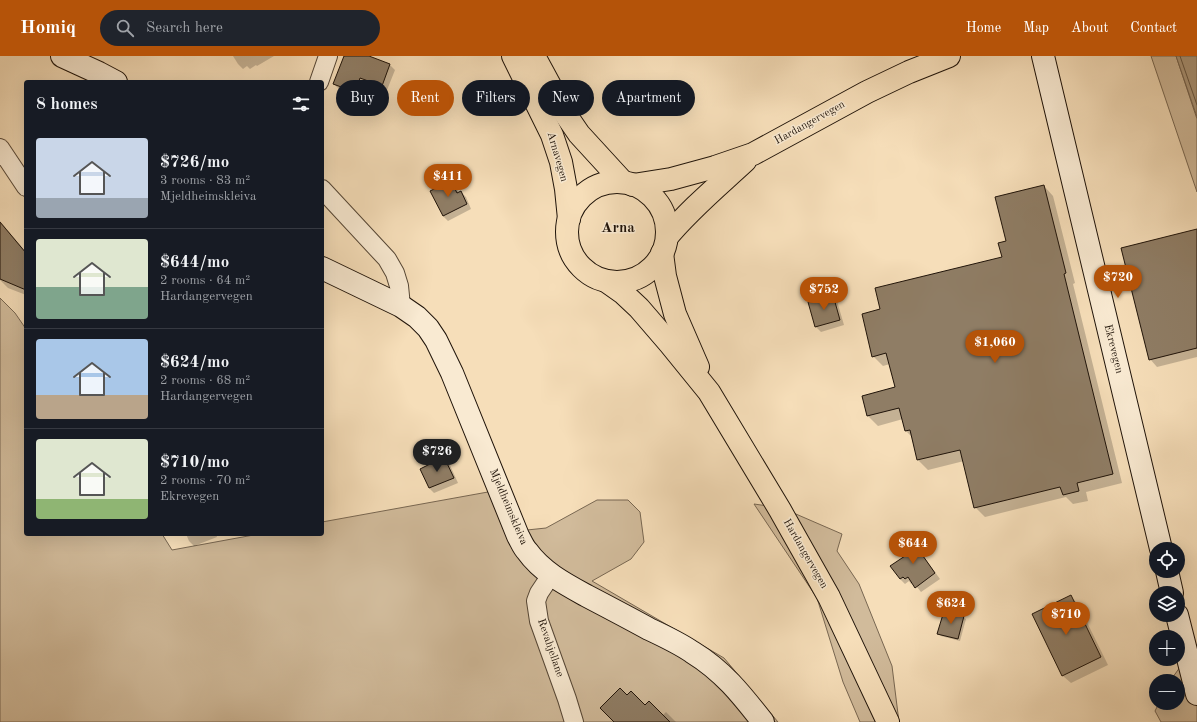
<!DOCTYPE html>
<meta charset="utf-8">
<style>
:root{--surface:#171b24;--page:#20242c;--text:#f1f3f6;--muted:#9ea1a6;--line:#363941;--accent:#b45309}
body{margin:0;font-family:"Old Standard TT",serif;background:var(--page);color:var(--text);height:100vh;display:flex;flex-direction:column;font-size:15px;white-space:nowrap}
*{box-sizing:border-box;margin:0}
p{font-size:13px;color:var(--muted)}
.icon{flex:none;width:22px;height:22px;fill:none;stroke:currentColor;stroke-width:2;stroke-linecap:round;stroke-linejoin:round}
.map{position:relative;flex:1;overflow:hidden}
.side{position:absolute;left:24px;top:24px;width:300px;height:456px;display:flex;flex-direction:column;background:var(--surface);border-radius:4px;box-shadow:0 4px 16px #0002}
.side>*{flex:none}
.guide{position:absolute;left:336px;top:24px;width:380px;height:36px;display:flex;gap:8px}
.tools{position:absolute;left:1149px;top:486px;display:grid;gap:8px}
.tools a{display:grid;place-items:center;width:36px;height:36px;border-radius:50%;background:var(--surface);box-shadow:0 4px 16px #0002;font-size:20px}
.price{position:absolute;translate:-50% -34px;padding:0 9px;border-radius:14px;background:var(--accent);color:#fff;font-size:13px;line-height:26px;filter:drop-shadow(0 1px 2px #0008)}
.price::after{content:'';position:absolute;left:50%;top:24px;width:12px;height:9px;margin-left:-6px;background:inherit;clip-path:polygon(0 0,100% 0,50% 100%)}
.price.selected{background:#222;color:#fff}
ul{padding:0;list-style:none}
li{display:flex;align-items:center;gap:12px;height:100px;padding:0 12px}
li+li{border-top:1px solid var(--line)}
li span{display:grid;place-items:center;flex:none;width:112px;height:80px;border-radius:4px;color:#555}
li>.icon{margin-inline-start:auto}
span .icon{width:48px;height:48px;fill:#fffc;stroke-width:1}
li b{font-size:17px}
h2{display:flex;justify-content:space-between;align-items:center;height:48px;padding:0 12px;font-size:17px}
.pill{padding:0 14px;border-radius:18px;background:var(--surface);box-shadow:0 4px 16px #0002;font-size:14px;line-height:36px}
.pill.selected{background:var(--accent);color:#fff}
header{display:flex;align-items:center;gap:24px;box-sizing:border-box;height:56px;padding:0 20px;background:var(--accent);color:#fff}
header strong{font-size:19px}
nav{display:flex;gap:22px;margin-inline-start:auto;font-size:14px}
.search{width:280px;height:36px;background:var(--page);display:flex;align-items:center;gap:10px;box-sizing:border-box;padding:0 14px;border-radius:22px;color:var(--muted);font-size:15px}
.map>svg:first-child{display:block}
.green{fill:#d1bb9b;stroke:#786752}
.water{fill:#ad997d;stroke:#74634f}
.shadow{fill:#0003}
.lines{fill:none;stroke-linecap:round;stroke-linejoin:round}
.shore{stroke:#665643;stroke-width:1}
.building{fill:#8f7d65;stroke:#1f1309}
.street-casing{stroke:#554635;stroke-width:20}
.secondary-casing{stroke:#1f1309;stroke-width:24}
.primary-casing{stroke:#1f1309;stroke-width:24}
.highway-casing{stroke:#1f1309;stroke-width:24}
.street{stroke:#f9ead2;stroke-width:18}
.secondary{stroke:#f9ead2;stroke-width:22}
.primary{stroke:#f6deb9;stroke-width:22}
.highway{stroke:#f6deb9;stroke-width:22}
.labels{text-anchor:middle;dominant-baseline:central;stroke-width:3;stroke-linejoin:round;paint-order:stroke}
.street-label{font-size:11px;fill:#1f1309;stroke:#f9ead2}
.district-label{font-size:15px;font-weight:bold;fill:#1f1309;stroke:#f9ead2}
</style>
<header>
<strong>Homiq</strong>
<div class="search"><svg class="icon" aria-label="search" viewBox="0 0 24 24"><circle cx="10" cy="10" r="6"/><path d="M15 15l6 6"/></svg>Search here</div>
<nav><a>Home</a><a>Map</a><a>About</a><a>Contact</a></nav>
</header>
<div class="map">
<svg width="1197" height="666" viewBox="0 0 1197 666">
<rect width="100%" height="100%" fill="#f6deb9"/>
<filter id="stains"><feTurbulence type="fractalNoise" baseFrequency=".005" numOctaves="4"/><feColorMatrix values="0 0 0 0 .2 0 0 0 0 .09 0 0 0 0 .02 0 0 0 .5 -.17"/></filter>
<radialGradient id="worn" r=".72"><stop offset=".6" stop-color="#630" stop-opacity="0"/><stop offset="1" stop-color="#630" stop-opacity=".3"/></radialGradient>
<g class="green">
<polygon points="1151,0 1176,0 1197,63 1197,136"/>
<polygon points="0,242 15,257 26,273 26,478 162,478 172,494 259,478 322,478 322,466 510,432 527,474 546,472 597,444 628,444 640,456 644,486 631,503 592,525 724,602 778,666 0,666"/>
<polygon points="754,448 782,452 842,478 837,495 859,528 892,610 899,666 860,666 843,626 817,542"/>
<polygon points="1196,589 1197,589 1197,666 1161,666 1155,655 1159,647 1178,647 1178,625 1170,625"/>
</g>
<polygon class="water" points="1176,0 1197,0 1197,61"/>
<g class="shadow">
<polygon points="233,0 274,0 257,10 256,9 250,13 247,10 243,13 238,8"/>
<polygon points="345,0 366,0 390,9 395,14 387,34 365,26 360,41 339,33 334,28"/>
<polygon points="451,126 456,131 459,137 461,136 466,141 471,153 448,165 443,160"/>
<polygon points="1044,130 1053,140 1075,227 1073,228 1122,427 1086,436 1088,445 1073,448 1066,441 985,461 975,451 964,405 928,414 918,404 913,382 906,375 903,363 878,370 868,360 863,341 896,332 890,308 883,310 873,300 881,254 1003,202 1007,186"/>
<polygon points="0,165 26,196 26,239 8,232 0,224"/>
<polygon points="1197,174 1197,301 1157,311 1150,303"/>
<polygon points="832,240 837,245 844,269 821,276 816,271 809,247"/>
<polygon points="444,402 449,407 458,427 434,437 429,432"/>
<polygon points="186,478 216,478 217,481 194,490 189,485"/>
<polygon points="911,485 916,490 940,523 921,536 913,526 911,528 909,525 905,528 900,523"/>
<polygon points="1070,540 1078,548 1108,609 1071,627 1063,620 1033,559"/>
<polygon points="963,561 966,563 960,585 941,580 938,577"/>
<polygon points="627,640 662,660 666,656 676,666 615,666"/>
</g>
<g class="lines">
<polyline class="shore" points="1180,0 1197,49"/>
</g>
<g class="building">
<polygon points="344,0 369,0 390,8 382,30 360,22 355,36 333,28"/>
<polygon points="451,125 457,137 461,135 467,148 443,160 430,135"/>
<polygon points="1044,129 1066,217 1064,218 1113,418 1077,427 1079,435 1063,439 1060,431 974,452 960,394 917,404 910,374 905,375 899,352 867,360 862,340 895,331 886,297 872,301 862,258 880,253 875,232 1002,201 998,187 1006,185 995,141"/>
<polygon points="0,166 26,197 26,234 0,223"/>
<polygon points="1197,173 1197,292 1149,304 1121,192"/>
<polygon points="833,239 840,264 815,271 808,246"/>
<polygon points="444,401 454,422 429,432 420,413"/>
<polygon points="911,483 935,517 915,532 908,521 905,523 903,521 900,523 890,510 905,500 899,492"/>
<polygon points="1071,539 1101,601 1062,620 1032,558"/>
<polygon points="944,555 964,560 958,583 937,578"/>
<polygon points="620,632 627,639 631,635 645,649 649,645 670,666 614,666 600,652"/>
</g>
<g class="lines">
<g class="street-casing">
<g id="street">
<polyline points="319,26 328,0"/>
<polyline points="0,92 26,131"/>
<polyline points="322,133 387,203 395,217 399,230 401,250"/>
<polyline points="551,519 539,537 536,545 539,565 567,643 574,666"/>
</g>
</g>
<g class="secondary-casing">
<g id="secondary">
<polyline points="62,0 99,17 116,26"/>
<polyline points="1043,0 1161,493"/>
<path d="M 322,212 L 401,250 L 417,261 L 428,272 L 436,284 L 452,317 L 518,480 C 521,485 523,491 527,495 C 542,516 565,528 587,540 C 608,551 629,562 649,573 C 664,580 679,587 692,596 C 723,615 741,638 763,666"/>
<polyline points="1167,515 1172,537"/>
<polyline points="1177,559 1197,638"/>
</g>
</g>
<g class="primary-casing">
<g id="primary">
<polyline points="662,197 665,220 675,258 698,311"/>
<polyline points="606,225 623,237 639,252 670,288 709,336 780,454 829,541 888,666"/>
</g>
</g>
<g class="highway-casing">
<g id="highway">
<polyline points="513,0 552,79 561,106 566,133 569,163"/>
<polyline points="534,0 566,59 579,78 623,126"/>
<circle cx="617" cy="176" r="50"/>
<polyline points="633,129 671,123 715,111 753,98 867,36 909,16 949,0"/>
<path d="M 667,181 C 690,153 718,130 745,105"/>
</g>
</g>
<use href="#street" class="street"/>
<use href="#secondary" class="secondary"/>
<use href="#primary" class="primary"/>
<use href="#highway" class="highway"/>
</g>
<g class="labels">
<g class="street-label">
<text transform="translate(810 67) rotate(-29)">Hardangervegen</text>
<text transform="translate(557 101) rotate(74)">Arnavegen</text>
<text transform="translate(1113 293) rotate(76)">Ekrevegen</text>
<text transform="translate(508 451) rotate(67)">Mjeldheimskleiva</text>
<text transform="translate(805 498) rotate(60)">Hardangervegen</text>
<text transform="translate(550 592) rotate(71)">Revahjellane</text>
</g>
<g class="district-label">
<text x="618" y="172">Arna</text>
</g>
</g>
<rect width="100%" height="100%" filter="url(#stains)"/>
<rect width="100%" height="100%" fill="url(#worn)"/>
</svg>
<div class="tools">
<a><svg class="icon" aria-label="locate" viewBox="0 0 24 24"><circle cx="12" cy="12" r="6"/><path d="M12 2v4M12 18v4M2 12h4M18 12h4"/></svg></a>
<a><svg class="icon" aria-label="layers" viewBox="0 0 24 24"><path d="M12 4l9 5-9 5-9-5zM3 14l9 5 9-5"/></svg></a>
<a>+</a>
<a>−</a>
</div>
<b class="price" style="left:448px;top:142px">$411</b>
<b class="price" style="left:1118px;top:243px">$720</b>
<b class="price" style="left:824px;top:255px">$752</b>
<b class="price" style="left:995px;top:308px">$1,060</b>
<b class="price selected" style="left:437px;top:417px">$726</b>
<b class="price" style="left:913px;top:509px">$644</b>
<b class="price" style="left:951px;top:569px">$624</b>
<b class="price" style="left:1066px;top:580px">$710</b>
<div class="guide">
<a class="pill">Buy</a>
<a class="pill selected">Rent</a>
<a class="pill">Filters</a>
<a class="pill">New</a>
<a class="pill">Apartment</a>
</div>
<section class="side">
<h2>8 homes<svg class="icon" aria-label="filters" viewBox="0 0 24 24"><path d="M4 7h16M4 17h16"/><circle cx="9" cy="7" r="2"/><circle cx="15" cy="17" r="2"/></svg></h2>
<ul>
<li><span style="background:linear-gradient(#c9d6e8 75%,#9aa5b1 0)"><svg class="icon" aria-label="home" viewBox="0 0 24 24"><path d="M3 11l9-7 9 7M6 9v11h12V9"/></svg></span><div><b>$726/mo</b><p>3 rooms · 83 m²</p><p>Mjeldheimskleiva</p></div></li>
<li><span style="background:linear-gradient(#dfe7d0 60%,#7fa58c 0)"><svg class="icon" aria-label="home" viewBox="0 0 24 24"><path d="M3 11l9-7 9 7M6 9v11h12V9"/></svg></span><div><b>$644/mo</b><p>2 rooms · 64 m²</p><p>Hardangervegen</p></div></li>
<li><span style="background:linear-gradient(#a9c7e8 70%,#b9a48a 0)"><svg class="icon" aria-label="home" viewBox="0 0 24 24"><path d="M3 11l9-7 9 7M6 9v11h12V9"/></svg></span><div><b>$624/mo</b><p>2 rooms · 68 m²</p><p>Hardangervegen</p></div></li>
<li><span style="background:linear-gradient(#dfe7d0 75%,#8fb573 0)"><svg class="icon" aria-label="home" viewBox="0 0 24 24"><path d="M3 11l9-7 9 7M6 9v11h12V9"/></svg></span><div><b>$710/mo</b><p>2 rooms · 70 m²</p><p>Ekrevegen</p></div></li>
</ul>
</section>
</div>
